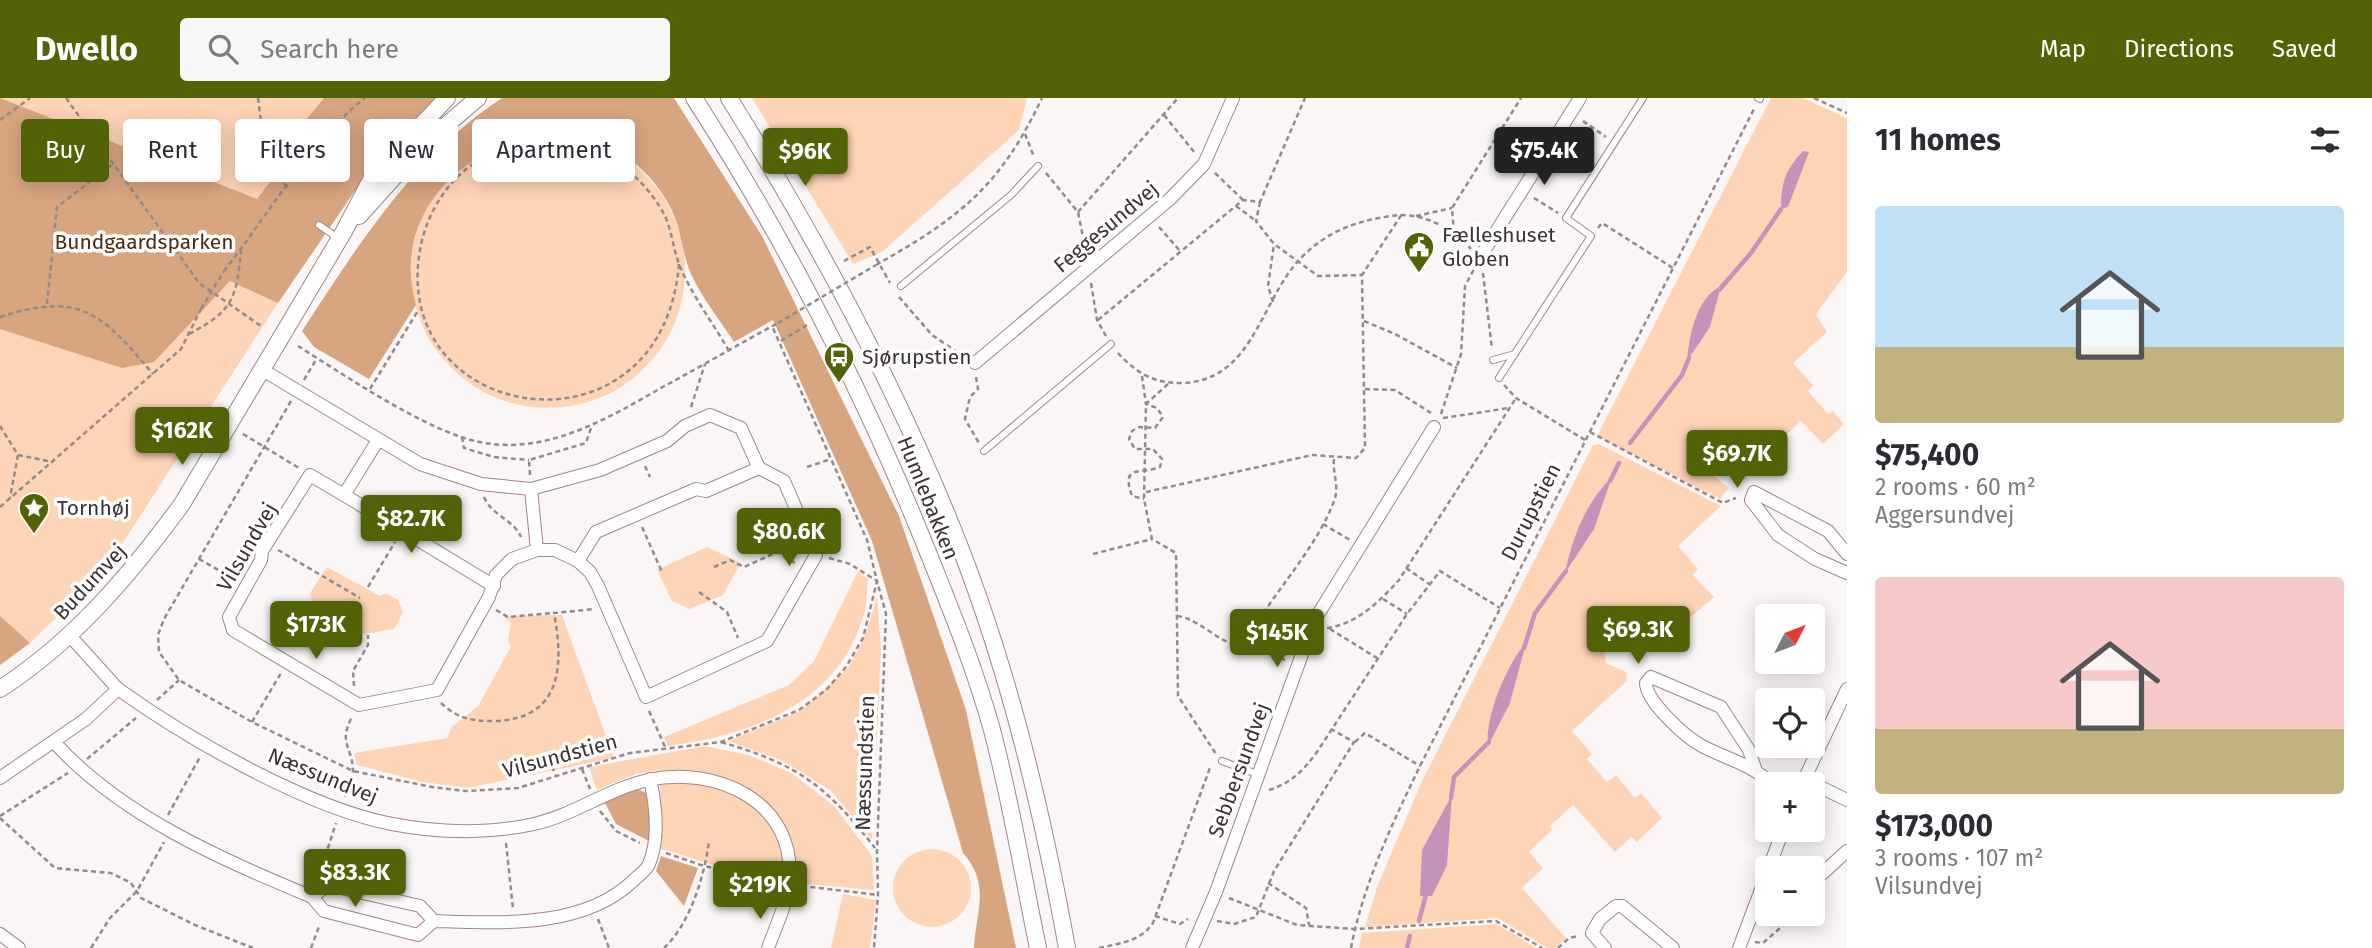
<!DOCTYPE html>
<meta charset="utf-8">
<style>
:root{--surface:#fff;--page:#f7f7f7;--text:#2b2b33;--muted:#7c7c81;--accent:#526207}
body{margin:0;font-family:"Fira Sans",sans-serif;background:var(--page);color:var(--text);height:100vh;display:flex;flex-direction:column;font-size:26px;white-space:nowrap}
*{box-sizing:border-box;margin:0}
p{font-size:23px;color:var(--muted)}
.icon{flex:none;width:38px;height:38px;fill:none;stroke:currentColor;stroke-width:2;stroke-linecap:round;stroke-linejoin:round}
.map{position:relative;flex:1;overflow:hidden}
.side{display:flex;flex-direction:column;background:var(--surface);width:525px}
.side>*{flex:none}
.top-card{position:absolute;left:21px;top:21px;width:665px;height:63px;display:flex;gap:14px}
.needle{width:46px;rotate:48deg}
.tools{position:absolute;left:1755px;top:506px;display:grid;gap:14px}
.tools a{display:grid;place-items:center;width:70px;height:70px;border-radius:7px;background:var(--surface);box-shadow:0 4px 18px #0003;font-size:35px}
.price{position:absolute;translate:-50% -60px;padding:0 16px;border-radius:7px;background:var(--accent);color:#fff;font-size:23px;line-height:46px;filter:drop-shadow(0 2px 4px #0008)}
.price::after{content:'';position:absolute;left:50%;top:42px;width:21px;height:16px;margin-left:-10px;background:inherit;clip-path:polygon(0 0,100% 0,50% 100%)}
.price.current{background:#222;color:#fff}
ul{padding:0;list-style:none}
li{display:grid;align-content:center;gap:14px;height:371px;padding:0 28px}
li span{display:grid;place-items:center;height:217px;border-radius:7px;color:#555}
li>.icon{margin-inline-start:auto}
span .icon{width:126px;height:126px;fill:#fffc;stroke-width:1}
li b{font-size:30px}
h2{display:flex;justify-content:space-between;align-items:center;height:84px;padding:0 28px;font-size:30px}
.chip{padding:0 24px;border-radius:7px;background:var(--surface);box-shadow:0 4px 18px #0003;font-size:24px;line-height:63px}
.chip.current{background:var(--accent);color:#fff}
header{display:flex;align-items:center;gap:42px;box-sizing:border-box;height:98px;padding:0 35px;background:var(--accent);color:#fff}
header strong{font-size:33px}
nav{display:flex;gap:38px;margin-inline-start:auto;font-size:24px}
.search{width:490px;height:63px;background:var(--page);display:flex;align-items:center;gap:18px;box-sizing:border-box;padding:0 24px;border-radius:7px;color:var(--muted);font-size:26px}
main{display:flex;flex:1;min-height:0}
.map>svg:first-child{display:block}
.green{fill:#fed4b6}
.forest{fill:#d8a581}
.water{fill:#c393ba}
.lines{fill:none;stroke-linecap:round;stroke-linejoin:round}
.stream{stroke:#c393ba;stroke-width:4.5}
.service-casing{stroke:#a08687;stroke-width:8}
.minor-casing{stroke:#a08687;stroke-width:14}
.tertiary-casing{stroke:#a08687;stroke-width:18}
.path{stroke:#938b8b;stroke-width:2.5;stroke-dasharray:5 3.5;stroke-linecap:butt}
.service{stroke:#fff;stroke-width:6}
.minor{stroke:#fff;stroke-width:12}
.tertiary{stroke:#fff;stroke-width:16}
.path-bridge{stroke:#938b8b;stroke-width:2.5;stroke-dasharray:5 3.5;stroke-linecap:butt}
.labels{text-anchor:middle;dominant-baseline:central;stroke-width:7;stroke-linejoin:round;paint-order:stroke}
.street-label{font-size:21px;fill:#3d3233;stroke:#fff}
.poi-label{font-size:21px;fill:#3d3233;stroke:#fff;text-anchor:start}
.park-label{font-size:21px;fill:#4c2a0e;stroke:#fff}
</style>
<header>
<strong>Dwello</strong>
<div class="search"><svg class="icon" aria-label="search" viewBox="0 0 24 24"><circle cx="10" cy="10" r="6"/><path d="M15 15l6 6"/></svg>Search here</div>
<nav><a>Map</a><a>Directions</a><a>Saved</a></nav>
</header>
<main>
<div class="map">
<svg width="1847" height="850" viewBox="0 0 1847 850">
<rect width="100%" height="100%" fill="#fbf6f6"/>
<g class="green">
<polygon points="0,0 435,0 367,75 278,205 104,474 30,545 0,567"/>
<polygon points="752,0 1027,0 1019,32 882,154 853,166"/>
<polygon points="1771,0 1803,0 1847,20 1847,174 1816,216 1827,234 1793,265 1813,287 1808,293 1828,316 1833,313 1844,326 1823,346 1801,323 1768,354 1758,344 1737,363 1711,361 1704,370 1729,390 1720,401 1597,338"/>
<circle cx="548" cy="173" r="137"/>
<polygon points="1599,346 1721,408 1678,448 1698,471 1693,477 1714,499 1655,550 1648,540 1626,552 1604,552 1606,565 1626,574 1627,583 1572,633 1592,656 1587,661 1607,684 1616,677 1635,700 1641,695 1662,720 1637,744 1631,739 1615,754 1573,707 1550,728 1552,732 1529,754 1543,770 1522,790 1566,840 1555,850 1547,850 1498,820 1365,829 1377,789 1422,683 1593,347"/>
<polygon points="707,449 741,465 723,497 690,511 672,503 657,472"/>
<polygon points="327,469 380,498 386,495 398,502 403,514 394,531 365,536 313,505 310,495"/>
<path d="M 858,473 L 868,481 C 867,494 867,508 863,519 C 837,607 750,637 668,648 L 664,639 L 789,587 L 814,563 Z"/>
<polygon points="877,499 881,550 872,742 830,692 781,662 728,643 801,613 848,570 864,541"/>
<polygon points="562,517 614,660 467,690 423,684 357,667 354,655 447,640 452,629 478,608 511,549 508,542 511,525 503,518"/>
<path d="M 705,648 L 749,657 L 793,676 L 835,709 L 872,758 L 874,792 L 795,785 C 797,697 721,660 642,675 C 627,678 612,686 597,692 L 589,669 Z"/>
<path d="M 700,681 C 713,686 730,690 742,697 C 771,715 787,748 784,782 L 710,766 L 659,750 L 660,687 Z"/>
<circle cx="932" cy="790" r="39"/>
<polygon points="843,796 876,802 870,850 831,850"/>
<polygon points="1497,826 1536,850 1359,850 1362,835"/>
</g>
<g class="forest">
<polygon points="0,0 257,101 273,80 269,67 324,0 435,0 367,75 278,205 230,183 154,264 122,270 0,231"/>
<path d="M 502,0 L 674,0 L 762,138 L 899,418 L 966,612 L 1016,850 L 974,850 C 976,812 991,787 963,755 L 872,443 L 773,222 L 734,244 C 720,222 702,200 691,176 C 683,158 682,138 675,120 C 666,96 646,72 625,58 C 522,0 382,87 416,207 L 369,281 L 314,249 L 302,233 C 358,147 415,57 502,0 Z"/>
<polygon points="0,518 30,545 0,567"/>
<polygon points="636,690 646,695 651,718 649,743 616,726 604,703"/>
<polygon points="661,758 698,770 684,808 656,773"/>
</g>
<g class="water">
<path d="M 1803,53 L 1809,54 L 1788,109 L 1781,111 C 1781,85 1785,72 1803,53 Z"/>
<path d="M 1721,188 L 1710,229 L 1687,263 C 1689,238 1696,200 1721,188 Z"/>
<path d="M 1612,379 L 1594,431 L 1565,475 C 1572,440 1586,404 1612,379 Z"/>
<path d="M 1526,545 L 1510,605 L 1488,648 C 1484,621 1507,565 1526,545 Z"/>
<polygon points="1452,697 1447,767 1432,798 1420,798 1422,752"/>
</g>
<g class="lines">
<g class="stream">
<polyline points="1720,191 1751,155 1781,111"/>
<polyline points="1630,345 1682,277 1689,260"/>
<polyline points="1610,383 1619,365"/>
<polyline points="1524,550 1535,515 1566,473"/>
<polyline points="1451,700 1454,679 1489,644"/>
<polyline points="1419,823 1427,793"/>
<polyline points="1407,850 1410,838"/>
</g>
<g class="service-casing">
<g id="service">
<polyline points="1758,0 1760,1"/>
<polyline points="319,127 338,140"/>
<polyline points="901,188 1011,97 1038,68"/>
<polyline points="1493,262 1515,256"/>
<polyline points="1499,280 1591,138 1566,120 1643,0"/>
<polyline points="984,353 1111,246"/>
<polyline points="1222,663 1257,676"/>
</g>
</g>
<g class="minor-casing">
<g id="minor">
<polyline points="1479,161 1580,0"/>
<polyline points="975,265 1170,101 1204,66 1233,0"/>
<polyline points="261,271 420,366 481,386 531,391 600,372 667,343 685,328 710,317 741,330 759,370"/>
<polyline points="378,342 344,397 310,377 262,453 261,462 229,519 233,532 359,607 437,592 489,499 496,477 512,461 537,452 531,391"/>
<polyline points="344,397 494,488"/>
<polyline points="537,452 555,452 578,463 596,434 696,391 706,393 759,370 784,383 816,457 767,543 646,599 598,488 590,474 578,463"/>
<polyline points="1847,456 1828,433 1754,394 1751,402 1778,437 1815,461 1847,475"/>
<path d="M 118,591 C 188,641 308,710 392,726 C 438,735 489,736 534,726 C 574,717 608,691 648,682 C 716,667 798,704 789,785 C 787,806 775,830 768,850"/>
<path d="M 54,644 C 121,718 221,761 312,799 L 328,787 L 420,808 L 434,823 C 499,825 584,831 634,782 C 639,777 646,773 649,766 C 660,740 656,708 650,681"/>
<path d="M 1755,670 L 1749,652 L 1721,609 L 1651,579 L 1646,585 C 1646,603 1685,639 1702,648 C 1727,661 1751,666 1772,686"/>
<polyline points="0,680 86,621 118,591 70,538"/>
<polyline points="1804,681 1847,702"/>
<polyline points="1802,686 1847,591"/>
<polyline points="1769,770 1783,732"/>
<polyline points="1813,784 1847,753"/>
<polyline points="312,799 324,813 418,837 434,823"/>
<polyline points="0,836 19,850"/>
<polyline points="1192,850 1216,794 1314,523 1434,329"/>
<polyline points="1605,850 1592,835 1600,821 1616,808 1622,808 1673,850"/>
<polyline points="1739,850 1768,773"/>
</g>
</g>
<g class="tertiary-casing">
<g id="tertiary">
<path d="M 694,0 C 785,141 860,287 923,442 C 948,504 974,567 992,632 C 1011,703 1023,778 1038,850"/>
<path d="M 729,0 C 811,132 886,269 945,412 C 1004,552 1040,701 1067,850"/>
<polyline points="359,118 422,48 478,0"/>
<path d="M 0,591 C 74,543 130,477 182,406 L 343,135 L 373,78 L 447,0"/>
</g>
</g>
<g class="path">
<polyline points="66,0 199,185 261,228"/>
<polyline points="258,0 267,70 288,89"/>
<polyline points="1814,0 1847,15"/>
<polyline points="1164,17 1195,55"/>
<polyline points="0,22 30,0"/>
<polyline points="1583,23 1606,39"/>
<polyline points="1025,36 1034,59"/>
<polyline points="539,43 542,60"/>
<polyline points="1046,75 1078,114 1086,154"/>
<polyline points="1215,75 1243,102"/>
<polyline points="1534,100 1558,115"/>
<polyline points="1260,104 1256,123 1274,146 1318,178 1362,177"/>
<polyline points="1236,108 1256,123"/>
<polyline points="1078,114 1178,0"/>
<polyline points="1416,118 1452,110"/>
<polyline points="1159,129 1180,153"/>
<polyline points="1598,130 1602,125 1673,170"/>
<polyline points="1454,135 1452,110 1521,0"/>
<polyline points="844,163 870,149 890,185"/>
<path d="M 679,166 C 662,369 389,327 420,152 C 427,111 454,71 493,55 C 560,27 629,53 664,116 C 672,132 673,150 679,166 C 691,196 713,225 729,253"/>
<path d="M 876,167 C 959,120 1000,89 1042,0"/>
<path d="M 224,173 C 265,121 314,39 365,0"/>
<polyline points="1483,175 1492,251"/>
<polyline points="1091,185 1097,222 1106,238"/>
<polyline points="899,199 932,237 963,258"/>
<polyline points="1273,204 1268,188 1274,146"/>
<polyline points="47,206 57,109 113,66"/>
<path d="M 0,219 C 81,193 101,215 153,276"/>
<polyline points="1098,222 1243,102 1260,104 1305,0"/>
<polyline points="1364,223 1395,236 1457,270"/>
<path d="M 189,236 C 233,213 237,200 241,151"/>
<polyline points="781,243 807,227"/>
<path d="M 298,248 C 344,277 411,322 461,339 C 534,364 600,325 661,290 C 700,269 739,246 778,225"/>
<path d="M 1118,255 C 1136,275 1155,286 1183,285 C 1254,282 1260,202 1301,160 C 1326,134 1355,123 1391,118 C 1420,113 1451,129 1471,151"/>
<path d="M 1142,278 L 1146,306 L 1157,310 L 1163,319 L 1155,330 L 1139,329 L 1132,333 L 1129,341 L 1135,351 L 1153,351 L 1162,361 L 1160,369 C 1142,377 1120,365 1132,398 L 1144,401"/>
<polyline points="976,279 978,291 970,299 965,321 979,345"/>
<polyline points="304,282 317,260"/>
<polyline points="1168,286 1146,306 1144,401 1152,441 1176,455 1178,598 1216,656"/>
<polyline points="1504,287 1516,300 1585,342"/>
<polyline points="370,291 419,211"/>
<polyline points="1365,291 1395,292 1431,315"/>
<polyline points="291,303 164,521 158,537 159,554 179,582 252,624 353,673 432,689 466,693 518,690 630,655 721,644 799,612 826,592 846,569 863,540 877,483 867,442 772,228"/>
<polyline points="691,309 705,266"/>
<polyline points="1441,316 1461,256 1465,188 1474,171"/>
<polyline points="1443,320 1509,310"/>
<polyline points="0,328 18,357 10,400"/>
<polyline points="1590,334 1723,405 1736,400"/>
<polyline points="243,336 299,370"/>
<polyline points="462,339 464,350 494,359 529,362"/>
<polyline points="18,357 53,364"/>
<polyline points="645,368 650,379"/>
<polyline points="807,369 831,361"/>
<polyline points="530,377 529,362 586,345 591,330"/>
<polyline points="1146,394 1312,357 1356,360 1365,350 1362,177 1402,116"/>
<path d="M 484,399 C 492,418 513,421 521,439"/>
<polyline points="0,409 181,251 201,211"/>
<polyline points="1323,426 1350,442"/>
<polyline points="642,429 662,474"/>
<polyline points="278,452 360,500"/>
<polyline points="1093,456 1152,441"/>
<polyline points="829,460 850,466 877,483 886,516 877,752 878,797 874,850"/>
<polyline points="199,461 236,482"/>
<polyline points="714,469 730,462 744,469 777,454 795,465"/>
<polyline points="1406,470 1429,486"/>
<polyline points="368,489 395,444"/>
<polyline points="699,494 727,514 738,540"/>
<polyline points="1383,501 1407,516"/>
<polyline points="496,512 508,519 554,515"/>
<path d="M 1177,518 C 1203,521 1225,554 1255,549"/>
<path d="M 1327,530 C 1357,526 1380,503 1399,482 L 1516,300"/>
<polyline points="1330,531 1377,560"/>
<path d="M 1285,562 L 1256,549 L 1254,540 L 1260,520 C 1283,485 1320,442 1334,403 C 1340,388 1332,375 1334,360"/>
<polyline points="354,588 353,573 368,547 368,537"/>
<polyline points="157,602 179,582"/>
<path d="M 441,605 C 458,621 472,623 495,623 C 562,621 564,567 554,515 L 595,511"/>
<polyline points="649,613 666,651"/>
<polyline points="252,624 281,575"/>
<path d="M 721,644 C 797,666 826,687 875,750"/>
<polyline points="1355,644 1365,635 1420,668"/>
<polyline points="87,661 136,620"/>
<polyline points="548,661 556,677"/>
<polyline points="582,671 590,691"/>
<path d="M 1269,692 C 1291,685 1303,673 1317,654 L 1407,516 L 1440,473 L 1500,510"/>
<path d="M 345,699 C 348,691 353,680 353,672 C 352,648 338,645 352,619"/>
<polyline points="600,713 616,733 640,745"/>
<polyline points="168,717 200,659"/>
<polyline points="0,718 68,675"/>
<polyline points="0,720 55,770 111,775 131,785 141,800 195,827 253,850"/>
<polyline points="506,745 513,811"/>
<polyline points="666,755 704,768 774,783"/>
<polyline points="320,775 336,725"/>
<polyline points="1268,785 1306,810 1309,827"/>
<polyline points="802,788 878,797"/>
<polyline points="1229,800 1297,827 1354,831 1496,823 1542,850"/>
<polyline points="1155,818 1180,826 1188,821"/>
<polyline points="598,821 609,850"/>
<polyline points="1217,823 1234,826 1256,819 1274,773 1354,644 1331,631"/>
<polyline points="1755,844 1763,845 1796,816"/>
<polyline points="91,850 110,820 137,793 164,744"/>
<polyline points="311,850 320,826"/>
<path d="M 664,850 C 690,826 704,779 709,744"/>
<path d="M 1099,850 C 1120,845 1140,844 1153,825 L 1211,667"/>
<path d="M 1351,850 C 1363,787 1392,726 1420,668 L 1755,9"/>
<polyline points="1558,850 1569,840 1578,838"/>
</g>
<use href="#service" class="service"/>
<use href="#minor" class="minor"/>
<use href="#tertiary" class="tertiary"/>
<g class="path-bridge">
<polyline points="201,211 224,173"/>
<polyline points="778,225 876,167"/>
</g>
</g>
<defs>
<g id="civic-pin" transform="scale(1.575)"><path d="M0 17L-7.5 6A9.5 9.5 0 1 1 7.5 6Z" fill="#526207" stroke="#fff"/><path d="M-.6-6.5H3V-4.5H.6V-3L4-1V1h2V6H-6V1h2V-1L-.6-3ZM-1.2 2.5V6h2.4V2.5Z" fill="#fff"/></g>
<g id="bus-pin" transform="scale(1.575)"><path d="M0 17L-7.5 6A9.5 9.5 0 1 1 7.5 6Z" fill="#526207" stroke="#fff"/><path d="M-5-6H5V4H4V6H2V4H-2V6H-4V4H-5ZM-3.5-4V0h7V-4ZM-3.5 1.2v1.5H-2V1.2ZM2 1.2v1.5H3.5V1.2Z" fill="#fff"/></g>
<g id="sight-pin" transform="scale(1.575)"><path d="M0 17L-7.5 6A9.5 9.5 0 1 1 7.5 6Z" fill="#526207" stroke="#fff"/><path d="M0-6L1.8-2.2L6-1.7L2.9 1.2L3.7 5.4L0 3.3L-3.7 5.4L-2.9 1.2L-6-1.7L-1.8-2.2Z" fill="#fff"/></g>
</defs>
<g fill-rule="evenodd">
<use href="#civic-pin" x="1419" y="149"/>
<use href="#bus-pin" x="839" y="259"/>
<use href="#sight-pin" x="34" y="410"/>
</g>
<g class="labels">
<g class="street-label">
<text transform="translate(1106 129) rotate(-40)">Feggesundvej</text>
<text transform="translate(928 400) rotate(68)">Humlebakken</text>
<text transform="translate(1531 414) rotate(-63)">Durupstien</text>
<text transform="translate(247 449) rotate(-60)">Vilsundvej</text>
<text transform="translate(90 484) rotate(-47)">Budumvej</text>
<text transform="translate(560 658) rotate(-15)">Vilsundstien</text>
<text transform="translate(865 665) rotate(-88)">Næssundstien</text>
<text transform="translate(1239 672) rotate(-70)">Sebbersundvej</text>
<text transform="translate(323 678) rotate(22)">Næssundvej</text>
</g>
<g class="poi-label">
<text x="1442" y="137">Fælleshuset<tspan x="1442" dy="24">Globen</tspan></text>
<text x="862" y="259">Sjørupstien</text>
<text x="57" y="410">Tornhøj</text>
</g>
<g class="park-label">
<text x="144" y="144">Bundgaardsparken</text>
</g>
</g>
</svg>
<div class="tools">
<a><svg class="needle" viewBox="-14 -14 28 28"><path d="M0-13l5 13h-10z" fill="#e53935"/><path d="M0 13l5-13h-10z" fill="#7c7c81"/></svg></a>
<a><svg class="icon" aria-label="locate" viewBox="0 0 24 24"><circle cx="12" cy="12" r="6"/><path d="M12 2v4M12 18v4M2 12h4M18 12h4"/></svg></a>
<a>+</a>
<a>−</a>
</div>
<b class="price current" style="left:1544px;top:89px">$75.4K</b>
<b class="price" style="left:805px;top:90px">$96K</b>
<b class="price" style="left:182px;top:369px">$162K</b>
<b class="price" style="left:1737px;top:392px">$69.7K</b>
<b class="price" style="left:411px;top:457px">$82.7K</b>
<b class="price" style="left:789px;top:470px">$80.6K</b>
<b class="price" style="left:316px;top:563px">$173K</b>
<b class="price" style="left:1638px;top:568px">$69.3K</b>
<b class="price" style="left:1277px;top:571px">$145K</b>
<b class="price" style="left:355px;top:811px">$83.3K</b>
<b class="price" style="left:760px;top:823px">$219K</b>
<div class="top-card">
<a class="chip current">Buy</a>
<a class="chip">Rent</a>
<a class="chip">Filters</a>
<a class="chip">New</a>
<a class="chip">Apartment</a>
</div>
</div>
<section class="side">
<h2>11 homes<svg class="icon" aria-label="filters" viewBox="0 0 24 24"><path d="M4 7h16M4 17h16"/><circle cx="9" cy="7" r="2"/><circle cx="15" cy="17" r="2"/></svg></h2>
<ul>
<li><span style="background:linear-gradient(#bfe0f5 65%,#c2b280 0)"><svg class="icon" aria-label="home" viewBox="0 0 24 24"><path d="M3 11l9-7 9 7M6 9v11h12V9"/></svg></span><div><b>$75,400</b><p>2 rooms · 60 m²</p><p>Aggersundvej</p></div></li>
<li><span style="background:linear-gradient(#f6c9c9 70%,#c2b280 0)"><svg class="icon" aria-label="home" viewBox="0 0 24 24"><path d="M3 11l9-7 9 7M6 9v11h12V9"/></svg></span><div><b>$173,000</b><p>3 rooms · 107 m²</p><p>Vilsundvej</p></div></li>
</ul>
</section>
</main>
